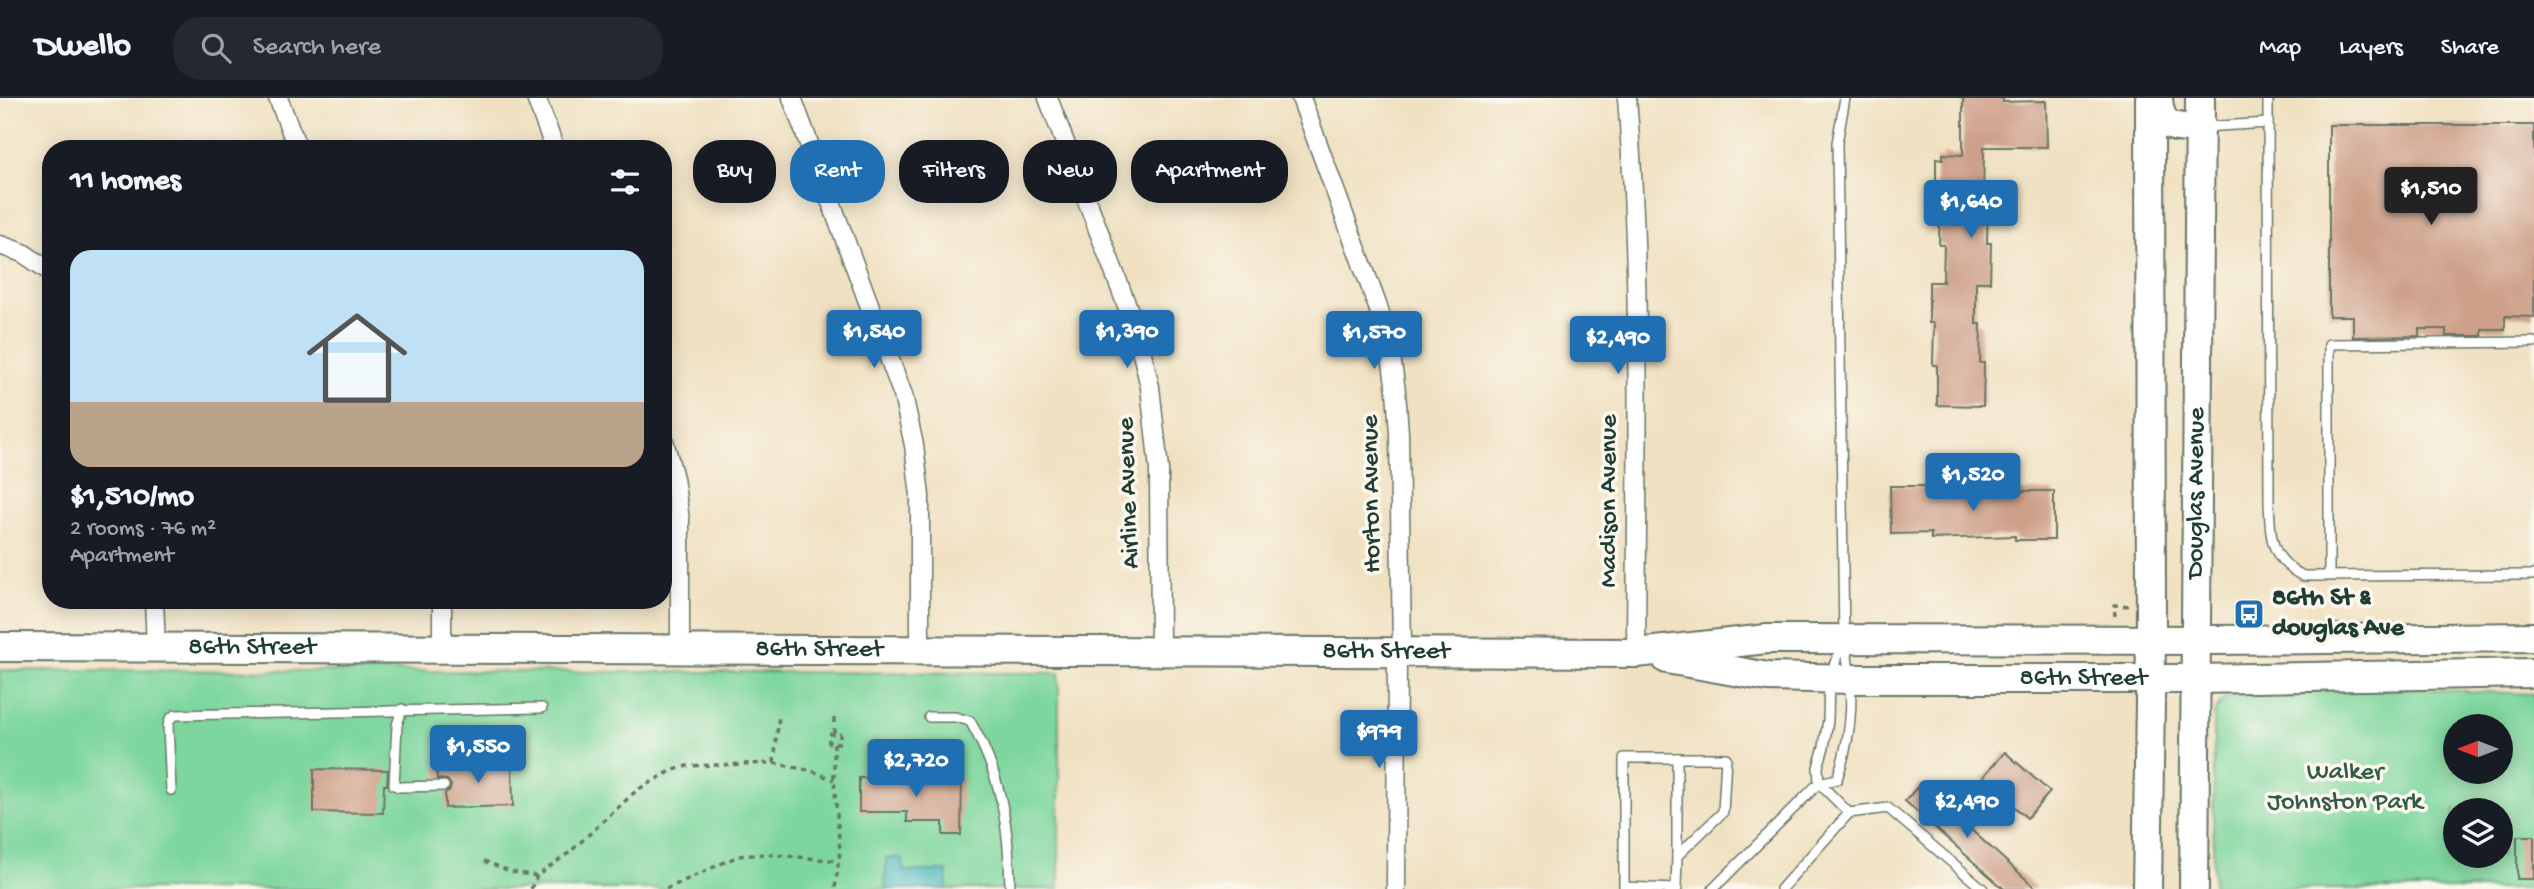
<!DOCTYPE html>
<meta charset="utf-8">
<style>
:root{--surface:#171b24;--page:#242831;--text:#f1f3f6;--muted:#9ea1a6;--line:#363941;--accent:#1f6fb2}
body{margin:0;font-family:"Gochi Hand",sans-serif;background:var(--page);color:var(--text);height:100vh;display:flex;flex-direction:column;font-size:26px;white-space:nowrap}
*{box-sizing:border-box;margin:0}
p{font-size:23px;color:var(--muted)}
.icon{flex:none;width:38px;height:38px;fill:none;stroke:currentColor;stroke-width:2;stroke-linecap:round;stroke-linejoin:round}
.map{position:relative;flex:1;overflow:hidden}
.sheet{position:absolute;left:42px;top:42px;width:630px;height:469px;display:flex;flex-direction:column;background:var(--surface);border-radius:28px;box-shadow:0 4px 18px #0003}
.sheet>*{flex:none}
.top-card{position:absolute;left:693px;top:42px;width:665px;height:63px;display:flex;gap:14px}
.needle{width:46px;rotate:270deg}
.buttons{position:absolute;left:2443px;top:616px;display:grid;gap:14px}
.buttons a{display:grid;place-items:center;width:70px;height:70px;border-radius:50%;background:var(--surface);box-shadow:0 4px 18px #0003;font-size:35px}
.price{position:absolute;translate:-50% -60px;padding:0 16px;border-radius:7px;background:var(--accent);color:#fff;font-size:23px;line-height:46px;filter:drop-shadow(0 2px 4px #0008)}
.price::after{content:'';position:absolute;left:50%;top:42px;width:21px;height:16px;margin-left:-10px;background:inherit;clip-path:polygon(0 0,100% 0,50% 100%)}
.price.current{background:#222;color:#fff}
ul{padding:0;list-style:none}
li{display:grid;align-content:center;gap:14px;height:371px;padding:0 28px}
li+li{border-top:2px solid var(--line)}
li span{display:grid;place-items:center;height:217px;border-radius:21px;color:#555}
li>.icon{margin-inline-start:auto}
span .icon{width:126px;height:126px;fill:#fffc;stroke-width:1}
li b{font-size:30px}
h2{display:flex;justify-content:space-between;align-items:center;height:84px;padding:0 28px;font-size:30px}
.chip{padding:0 24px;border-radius:28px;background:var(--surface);box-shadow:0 4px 18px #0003;font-size:24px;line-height:63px}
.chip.current{background:var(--accent);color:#fff}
header{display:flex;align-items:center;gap:42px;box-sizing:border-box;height:98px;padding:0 35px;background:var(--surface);border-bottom:2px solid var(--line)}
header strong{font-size:33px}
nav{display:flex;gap:38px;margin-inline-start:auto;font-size:24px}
.search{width:490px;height:63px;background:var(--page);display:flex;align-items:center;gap:18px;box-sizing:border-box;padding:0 24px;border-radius:28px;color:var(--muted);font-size:26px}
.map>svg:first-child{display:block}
.green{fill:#7cd69d;stroke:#4e8a68;stroke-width:2;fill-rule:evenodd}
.water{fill:#4ab9c0;stroke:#347b7a;stroke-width:2}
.building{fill:#cea08a}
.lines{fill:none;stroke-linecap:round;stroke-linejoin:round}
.lane-casing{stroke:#687666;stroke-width:12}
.street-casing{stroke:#687666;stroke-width:21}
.primary-casing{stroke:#687666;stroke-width:32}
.path{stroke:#687666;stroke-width:3.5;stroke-dasharray:5 5;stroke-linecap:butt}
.lane{stroke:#fff;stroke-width:9}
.street{stroke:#fff;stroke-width:18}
.primary{stroke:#fff;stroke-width:28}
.labels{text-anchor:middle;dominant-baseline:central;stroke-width:7;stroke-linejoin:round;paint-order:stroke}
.street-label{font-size:26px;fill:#1f3d34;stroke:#fbf7ec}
.poi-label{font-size:26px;font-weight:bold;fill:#1f3d34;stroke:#fbf7ec;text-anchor:start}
.park-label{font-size:26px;fill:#325c49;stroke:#fbf7ec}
</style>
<header>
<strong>Dwello</strong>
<div class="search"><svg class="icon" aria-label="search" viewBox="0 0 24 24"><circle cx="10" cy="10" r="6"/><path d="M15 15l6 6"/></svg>Search here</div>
<nav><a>Map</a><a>Layers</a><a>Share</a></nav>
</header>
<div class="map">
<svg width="2534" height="791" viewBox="0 0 2534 791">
<rect width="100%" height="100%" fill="#fbf7ec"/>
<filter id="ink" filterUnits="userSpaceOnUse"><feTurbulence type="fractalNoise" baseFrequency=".0143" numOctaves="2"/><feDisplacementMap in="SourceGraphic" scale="14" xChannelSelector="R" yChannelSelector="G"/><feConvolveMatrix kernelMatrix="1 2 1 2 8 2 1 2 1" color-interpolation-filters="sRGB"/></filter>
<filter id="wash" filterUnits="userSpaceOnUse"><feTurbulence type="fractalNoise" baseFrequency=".00686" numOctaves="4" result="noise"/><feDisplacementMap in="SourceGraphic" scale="28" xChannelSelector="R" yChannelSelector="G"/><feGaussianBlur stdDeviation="1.57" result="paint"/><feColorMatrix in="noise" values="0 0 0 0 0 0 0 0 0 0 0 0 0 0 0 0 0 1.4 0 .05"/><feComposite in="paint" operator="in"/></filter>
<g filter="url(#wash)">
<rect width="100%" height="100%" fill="#f0e1c2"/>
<g class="green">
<polygon points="0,572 1059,575 1059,791 0,791"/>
<path d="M 2416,591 L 2534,596 L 2534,791 L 2213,791 L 2214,618 C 2219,598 2234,596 2253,592 ZM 2455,628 L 2501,628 L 2501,674 L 2455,674 ZM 2455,712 L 2501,712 L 2501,758 L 2455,758 Z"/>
</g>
<polygon class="water" points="886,760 903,760 904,773 947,773 947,791 885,791"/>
<g id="blocks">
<g class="building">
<polygon points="1963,0 2003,0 2003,4 2046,3 2047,49 1984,49 1983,104 1988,104 1987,145 1991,145 1990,184 1976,184 1976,226 1981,226 1980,265 1984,265 1983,308 1937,307 1937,267 1933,267 1934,225 1929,225 1929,184 1943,184 1944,147 1939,147 1940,108 1936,108 1936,60 1943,61 1943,56 1963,57"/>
<polygon points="2329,27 2534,27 2534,219 2505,218 2505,231 2482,231 2482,238 2446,238 2446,231 2419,231 2419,238 2353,239 2353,218 2329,218"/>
<polygon points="1890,388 1932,388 1932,393 1973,393 1973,389 2015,389 2015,393 2054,393 2054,442 2015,442 2015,438 1931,441 1931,435 1891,436"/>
<polygon points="2005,654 2050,694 2027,720 1982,680"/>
<polygon points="512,665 513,708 445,710 445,695 450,692 451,687 447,682 437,681 436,667"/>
<polygon points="314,671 388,672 387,687 384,687 383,715 314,714"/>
<polygon points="894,676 940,676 940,680 962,680 961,737 943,737 943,724 907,724 907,714 859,714 859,680 894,680"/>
<polygon points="1920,686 2037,791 2004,791 1905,703"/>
<rect x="2517" y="738" width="17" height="43"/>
</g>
</g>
</g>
<g filter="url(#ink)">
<use href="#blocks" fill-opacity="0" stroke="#687666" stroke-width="2"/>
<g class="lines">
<g class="lane-casing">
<g id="lane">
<path d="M 2268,0 L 2269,405 C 2271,440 2269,460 2303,478 L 2534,477"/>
<polyline points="2203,29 2268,25"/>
<polyline points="2329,477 2329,246 2534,244"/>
<path d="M 1842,547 L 1829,580 L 1828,622 L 1824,649 L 1818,669 L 1819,685 L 1837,681 C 1854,631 1854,592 1844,541 L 1837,45 L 1845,0"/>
<polyline points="402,611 397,627 394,687 399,689 444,688"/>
<path d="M 929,619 L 955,619 L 970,623 C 1002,678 1009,729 1010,791"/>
<polyline points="1677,660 1677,758"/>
<polyline points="171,692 168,628 170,621 175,617 542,610"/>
<polyline points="1676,791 1677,758 1723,714 1726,660 1624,660 1624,789 1677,791"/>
<polyline points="1713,791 1819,685 1849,715"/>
<polyline points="1781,791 1849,715 1888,710 1983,791"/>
</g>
</g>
<g class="street-casing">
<g id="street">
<polyline points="278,0 298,51"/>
<polyline points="536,0 555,51"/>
<polyline points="792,0 903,297 914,347 920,398 920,552"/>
<polyline points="1048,0 1137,234 1150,289 1159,372 1160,553"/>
<polyline points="1301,0 1378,209 1390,251 1396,293 1399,335 1402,554"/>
<path d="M 1627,0 C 1642,185 1637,370 1636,555"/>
<polyline points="0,147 23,155 51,174"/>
<polyline points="663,339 674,380 680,422 680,551"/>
<polyline points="154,502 156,549"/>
<polyline points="442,550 442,502"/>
<polyline points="1396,791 1397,554"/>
</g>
</g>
<g class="primary-casing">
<g id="primary">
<path d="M 2158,0 C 2160,31 2174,31 2201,29"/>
<path id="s1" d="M 0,549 L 1636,555 L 1767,541 L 2214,542 L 2534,539"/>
<path id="s2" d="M 1667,561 L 1768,579 L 1852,581 L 2197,581 L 2534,575"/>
<polyline points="2147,791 2151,542 2150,0"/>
<path id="s3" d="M 2194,791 L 2200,0"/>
</g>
</g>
<g class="path">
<polyline points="2115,518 2114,507 2130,508"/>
<polyline points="834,620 834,636"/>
<rect x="829" y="636" width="11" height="9"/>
<polyline points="834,645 834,682 840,753 835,791"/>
<polyline points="774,665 779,617"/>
<polyline points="484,763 512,774 537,778 570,754 637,692 671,673 687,668 774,665 812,673 834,682"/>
<polyline points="531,791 537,778"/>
<polyline points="666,791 738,758 767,756 838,763"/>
</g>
<use href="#lane" class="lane"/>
<use href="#street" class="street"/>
<use href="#primary" class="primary"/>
</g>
</g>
<defs>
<g id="bus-square" transform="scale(1.575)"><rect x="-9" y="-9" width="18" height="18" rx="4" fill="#1f6fb2" stroke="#fbf7ec"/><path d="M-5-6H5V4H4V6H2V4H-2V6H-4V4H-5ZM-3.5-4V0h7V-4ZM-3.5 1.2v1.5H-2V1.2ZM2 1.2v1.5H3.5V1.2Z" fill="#fff"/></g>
</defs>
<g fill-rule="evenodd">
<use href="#bus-square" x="2249" y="516"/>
</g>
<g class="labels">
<g class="street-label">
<text transform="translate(1130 395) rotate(-92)">Airline Avenue</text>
<text transform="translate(1373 396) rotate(-91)">Horton Avenue</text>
<text stroke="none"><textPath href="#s3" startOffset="396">Douglas Avenue</textPath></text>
<text transform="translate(1610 403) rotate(-90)">Madison Avenue</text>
<text stroke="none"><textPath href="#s1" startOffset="252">86th Street</textPath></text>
<text stroke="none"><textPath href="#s1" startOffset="819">86th Street</textPath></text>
<text stroke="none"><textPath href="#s1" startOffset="1386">86th Street</textPath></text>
<text stroke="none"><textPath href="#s2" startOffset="418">86th Street</textPath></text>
</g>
<g class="poi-label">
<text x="2272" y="501">86th St &amp;<tspan x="2272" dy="30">douglas Ave</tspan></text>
</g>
<g class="park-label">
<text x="2345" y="675">Walker<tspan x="2345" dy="30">Johnston Park</tspan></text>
</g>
</g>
</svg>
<div class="buttons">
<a><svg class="needle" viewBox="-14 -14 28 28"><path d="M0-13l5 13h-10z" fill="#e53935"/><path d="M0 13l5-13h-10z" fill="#9ea1a6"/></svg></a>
<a><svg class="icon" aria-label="layers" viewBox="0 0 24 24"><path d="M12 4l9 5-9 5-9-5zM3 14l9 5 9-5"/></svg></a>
</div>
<b class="price current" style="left:2431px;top:129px">$1,510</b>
<b class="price" style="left:1971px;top:142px">$1,640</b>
<b class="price" style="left:874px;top:272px">$1,540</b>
<b class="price" style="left:1127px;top:272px">$1,390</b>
<b class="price" style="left:1374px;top:273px">$1,570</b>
<b class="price" style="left:1618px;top:278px">$2,490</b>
<b class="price" style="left:1973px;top:415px">$1,520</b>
<b class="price" style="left:1379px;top:672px">$979</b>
<b class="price" style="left:478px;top:687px">$1,550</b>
<b class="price" style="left:916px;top:701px">$2,720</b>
<b class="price" style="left:1967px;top:742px">$2,490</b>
<div class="top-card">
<a class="chip">Buy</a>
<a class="chip current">Rent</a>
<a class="chip">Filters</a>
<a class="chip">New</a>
<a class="chip">Apartment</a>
</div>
<section class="sheet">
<h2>11 homes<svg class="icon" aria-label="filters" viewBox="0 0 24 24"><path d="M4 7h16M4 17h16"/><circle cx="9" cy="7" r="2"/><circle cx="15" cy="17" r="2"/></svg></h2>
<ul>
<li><span style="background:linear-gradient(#bfe0f5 70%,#b9a48a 0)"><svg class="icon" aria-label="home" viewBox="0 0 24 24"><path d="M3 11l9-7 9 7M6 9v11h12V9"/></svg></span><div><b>$1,510/mo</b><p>2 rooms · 76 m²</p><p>Apartment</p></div></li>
</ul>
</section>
</div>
